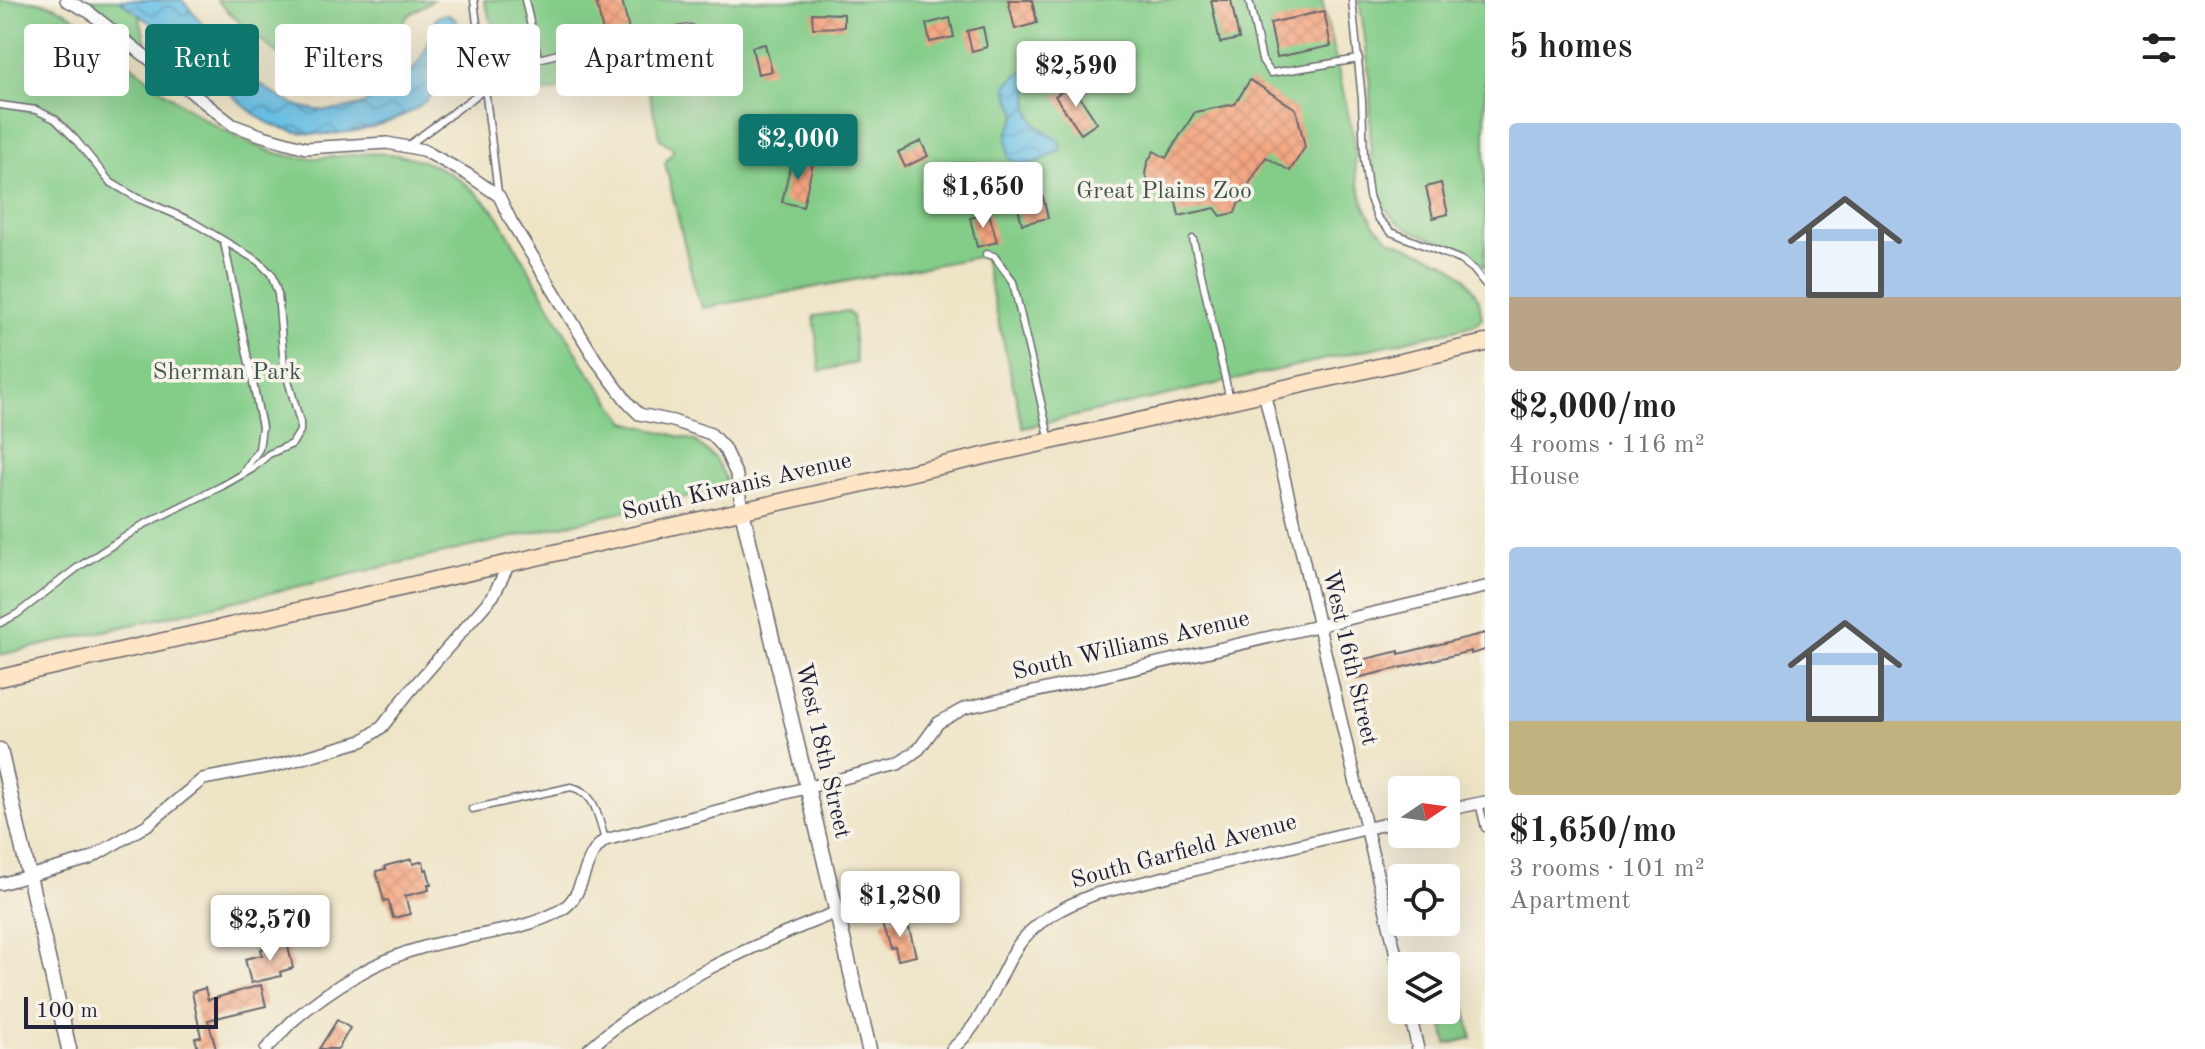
<!DOCTYPE html>
<meta charset="utf-8">
<style>
:root{--surface:#fff;--page:#f6f6f6;--text:#222;--muted:#767676;--accent:#0f766e}
body{margin:0;font-family:"Old Standard TT",serif;background:var(--page);color:var(--text);height:100vh;display:flex;flex-direction:column;font-size:30px;white-space:nowrap}
*{box-sizing:border-box;margin:0}
p{font-size:26px;color:var(--muted)}
.icon{flex:none;width:44px;height:44px;fill:none;stroke:currentColor;stroke-width:2;stroke-linecap:round;stroke-linejoin:round}
.map{position:relative;flex:1;overflow:hidden}
.sheet{display:flex;flex-direction:column;background:var(--surface);width:720px}
.sheet>*{flex:none}
.top-card{position:absolute;left:24px;top:24px;width:760px;height:72px;display:flex;gap:16px}
.needle{width:52px;rotate:77deg}
.controls{position:absolute;left:1388px;top:776px;display:grid;gap:16px}
.controls a{display:grid;place-items:center;width:72px;height:72px;border-radius:8px;background:var(--surface);box-shadow:0 8px 32px #0002;font-size:40px}
.scale{position:absolute;left:24px;bottom:20px;width:194px;box-sizing:border-box;padding-left:8px;border:4px solid #22223b;border-top:0;font-size:22px;line-height:28px;white-space:nowrap;color:#22223b;-webkit-text-stroke:6px #f7f3e8;paint-order:stroke}
.price{position:absolute;translate:-50% -68px;padding:0 18px;border-radius:8px;background:#fff;color:#222;font-size:26px;line-height:52px;filter:drop-shadow(0 2px 4px #0008)}
.price::after{content:'';position:absolute;left:50%;top:48px;width:24px;height:18px;margin-left:-12px;background:inherit;clip-path:polygon(0 0,100% 0,50% 100%)}
.price.active{background:var(--accent);color:#fff}
ul{padding:0;list-style:none}
li{display:grid;align-content:center;gap:16px;height:424px;padding:0 24px}
li span{display:grid;place-items:center;height:248px;border-radius:8px;color:#555}
li>.icon{margin-inline-start:auto}
span .icon{width:144px;height:144px;fill:#fffc;stroke-width:1}
li b{font-size:34px}
h2{display:flex;justify-content:space-between;align-items:center;height:96px;padding:0 24px;font-size:34px}
.tag{padding:0 28px;border-radius:8px;background:var(--surface);box-shadow:0 8px 32px #0002;font-size:28px;line-height:72px}
.tag.active{background:var(--accent);color:#fff}
main{display:flex;flex:1;min-height:0}
.map>svg:first-child{display:block}
.green{fill:#84cd89;stroke:#537862;stroke-width:2}
.water{fill:url(#water-waves);stroke:#467291;stroke-width:2}
.building{fill:url(#building-cross-hatch)}
.lines{fill:none;stroke-linecap:round;stroke-linejoin:round}
.service-casing{stroke:#69666c;stroke-width:9}
.minor-casing{stroke:#69666c;stroke-width:14}
.tertiary-casing{stroke:#69666c;stroke-width:17}
.secondary-casing{stroke:#69666c;stroke-width:19}
.service{stroke:#fff;stroke-width:6}
.minor{stroke:#fff;stroke-width:11}
.tertiary{stroke:#fff;stroke-width:14}
.secondary{stroke:#fee5c5;stroke-width:16}
.labels{text-anchor:middle;dominant-baseline:central;stroke-width:7;stroke-linejoin:round;paint-order:stroke}
.park-label{font-size:24px;fill:#3f5552;stroke:#f7f3e8}
.street-label{font-size:24px;fill:#22223b;stroke:#f7f3e8}
</style>
<main>
<div class="map">
<svg width="1485" height="1049" viewBox="0 0 1485 1049">
<defs>
<pattern id="water-waves" width="16" height="10" patternUnits="userSpaceOnUse" patternTransform="scale(2)"><rect width="16" height="10" fill="#6bc1e7"/><path d="M0 5q4-4 8 0t8 0" fill="none" stroke="#589cbc"/></pattern>
<pattern id="building-cross-hatch" width="8" height="8" patternUnits="userSpaceOnUse" patternTransform="scale(2)"><rect width="8" height="8" fill="#f4a47f"/><path d="M0 0l8 8M0 8l8-8" fill="none" stroke="#d18d6f"/></pattern>
</defs>
<rect width="100%" height="100%" fill="#f7f3e8"/>
<filter id="ink" filterUnits="userSpaceOnUse"><feTurbulence type="fractalNoise" baseFrequency=".0125" numOctaves="2"/><feDisplacementMap in="SourceGraphic" scale="16" xChannelSelector="R" yChannelSelector="G"/><feConvolveMatrix kernelMatrix="1 2 1 2 8 2 1 2 1" color-interpolation-filters="sRGB"/></filter>
<filter id="wash" filterUnits="userSpaceOnUse"><feTurbulence type="fractalNoise" baseFrequency=".006" numOctaves="4" result="noise"/><feDisplacementMap in="SourceGraphic" scale="32" xChannelSelector="R" yChannelSelector="G"/><feGaussianBlur stdDeviation="1.8" result="paint"/><feColorMatrix in="noise" values="0 0 0 0 0 0 0 0 0 0 0 0 0 0 0 0 0 1.4 0 .05"/><feComposite in="paint" operator="in"/></filter>
<g filter="url(#wash)">
<rect width="100%" height="100%" fill="#eee4c6"/>
<g class="green">
<path d="M 0,0 C 18,0 37,0 54,6 C 87,21 114,50 141,73 C 176,102 216,130 259,147 C 298,163 320,158 360,154 C 416,149 464,173 498,216 L 584,365 L 626,422 L 695,441 L 715,459 L 724,475 L 727,488 L 0,655 Z"/>
<polygon points="86,0 136,0 147,49"/>
<path d="M 217,0 L 433,0 C 426,5 412,11 407,17 C 397,31 401,54 386,68 C 374,78 350,87 334,86 C 308,84 236,21 217,0 Z"/>
<polygon points="484,0 1322,0 1354,139 1356,174 1365,207 1375,225 1389,239 1446,262 1465,277 1479,300 1482,318 1475,325 1023,428 984,258 977,257 703,308 697,297 665,163 674,149 660,139 645,75 517,97"/>
<path d="M 1359,0 L 1485,0 L 1485,267 C 1460,239 1420,243 1393,218 C 1363,190 1372,125 1370,86 C 1368,57 1364,29 1359,0 Z"/>
<polygon points="847,311 852,316 856,363 820,371 814,316"/>
<polygon points="1446,968 1456,972 1458,975 1472,1038 1447,1044 1439,1010 1446,1010"/>
</g>
<g class="water">
<path d="M 119,0 L 182,0 C 230,54 282,136 365,103 C 386,95 401,86 414,68 C 421,58 428,48 431,35 C 432,31 431,27 433,23 C 435,17 442,15 448,14 L 457,21 C 457,29 459,38 457,46 C 454,71 431,102 408,113 C 367,133 315,143 271,124 C 249,115 211,74 192,56 C 169,36 143,18 119,0 Z"/>
<path d="M 1040,64 L 1044,67 C 1023,82 1023,115 1044,131 C 1049,135 1055,138 1060,142 L 1062,151 L 1035,163 L 1017,164 L 1008,157 L 1007,134 L 1017,115 C 1015,104 1007,97 1006,86 L 1018,74 Z"/>
</g>
<g id="blocks">
<g class="building">
<polygon points="596,0 622,0 629,30 604,37"/>
<polygon points="1008,0 1032,0 1037,23 1015,29"/>
<polygon points="1211,0 1231,0 1239,39 1220,43"/>
<polygon points="1324,11 1331,46 1277,57 1270,23"/>
<polygon points="812,13 844,14 844,27 813,28"/>
<polygon points="950,18 954,37 930,42 926,24"/>
<polygon points="983,27 987,47 972,51 967,31"/>
<polygon points="765,44 772,71 758,74 752,47"/>
<polygon points="624,46 629,71 581,81 575,56"/>
<polygon points="1250,80 1296,109 1305,147 1290,171 1266,157 1249,184 1253,199 1239,202 1235,213 1221,216 1215,208 1179,216 1175,197 1164,190 1154,193 1145,174 1147,163 1154,151 1166,158 1195,112 1235,104"/>
<polygon points="1072,85 1097,123 1081,134 1055,96"/>
<polygon points="921,141 928,156 905,167 898,152"/>
<polygon points="792,158 813,163 803,207 782,202"/>
<polygon points="1441,183 1448,214 1433,218 1426,187"/>
<polygon points="1043,197 1048,218 1022,224 1017,203"/>
<polygon points="989,213 997,242 977,247 970,218"/>
<polygon points="1485,633 1485,650 1471,654 1471,651 1357,678 1353,662 1399,651 1399,654"/>
<polygon points="412,859 413,864 423,861 425,870 427,869 431,884 428,884 429,890 405,896 410,914 393,918 388,900 384,901 376,871 386,869 385,866"/>
<polygon points="897,918 900,930 909,928 916,956 898,960 895,947 891,948 882,922"/>
<polygon points="287,942 293,968 280,972 281,976 251,983 245,959 262,955 261,949"/>
<polygon points="261,985 266,1006 208,1020 216,1049 198,1049 195,1038 201,1037 192,992 205,988 208,1000"/>
<polygon points="337,1020 350,1028 338,1049 319,1049"/>
</g>
</g>
</g>
<g filter="url(#ink)">
<use href="#blocks" fill-opacity="0" stroke="#69666c" stroke-width="2"/>
<g class="lines">
<g class="service-casing">
<g id="service">
<polyline points="474,0 498,193"/>
<polyline points="525,0 538,57"/>
<polyline points="1249,0 1262,60 1271,73 1359,59"/>
<polyline points="1352,0 1362,100 1364,158 1369,196 1377,217 1391,232 1461,260 1473,269 1485,284"/>
<polyline points="0,105 36,110 55,119 75,139 110,182 137,198 191,221 258,261 271,274 278,294 284,366 300,422 300,431 292,444 269,454 252,469 222,486 143,525 77,568 17,614 0,623"/>
<polyline points="406,147 485,89 507,67 597,44 691,28"/>
<polyline points="1193,239 1230,400"/>
<polyline points="224,242 262,427 259,449 244,471"/>
<polyline points="986,254 994,256 1013,282 1050,441"/>
<polyline points="1479,803 1485,828"/>
<path d="M 472,809 L 571,787 C 596,792 598,818 605,839"/>
</g>
</g>
<g class="minor-casing">
<g id="minor">
<polyline points="66,0 89,12 233,125 263,136 306,148 387,143 423,150 467,174 499,196 511,221 596,360 629,404 639,414 673,421 711,434 724,448 737,476 742,511"/>
<polyline points="1264,392 1402,980"/>
<polyline points="1446,810 1485,802"/>
<polyline points="0,884 89,859 147,825 203,779 278,765 362,741 382,727 409,692 493,596 509,564"/>
<polyline points="1409,1010 1418,1049"/>
<path d="M 266,1049 C 277,1039 285,1027 296,1018 C 332,987 378,959 424,947 C 468,934 521,933 561,910 C 587,895 580,858 605,840 L 898,764 L 919,749 L 938,723 L 965,708 L 1485,587"/>
<path d="M 589,1049 C 660,985 749,947 837,912"/>
<path d="M 952,1049 C 984,1022 994,986 1015,950 C 1033,921 1065,906 1095,894 L 1402,820"/>
</g>
</g>
<g class="tertiary-casing">
<g id="tertiary">
<polyline points="742,511 869,1049"/>
<polyline points="0,750 69,1049"/>
</g>
</g>
<g class="secondary-casing">
<polyline id="secondary" points="0,678 1485,343"/>
</g>
<use href="#service" class="service"/>
<use href="#minor" class="minor"/>
<use href="#tertiary" class="tertiary"/>
<use href="#secondary" class="secondary"/>
</g>
</g>
<g class="labels">
<g class="park-label">
<text x="1164" y="192">Great Plains Zoo</text>
<text x="227" y="373">Sherman Park</text>
</g>
<g class="street-label">
<text transform="translate(737 487) rotate(-13)">South Kiwanis Avenue</text>
<text transform="translate(1131 646) rotate(-13)">South Williams Avenue</text>
<text transform="translate(1349 658) rotate(77)">West 16th Street</text>
<text transform="translate(822 751) rotate(77)">West 18th Street</text>
<text transform="translate(1184 852) rotate(-15)">South Garfield Avenue</text>
</g>
</g>
</svg>
<div class="controls">
<a><svg class="needle" viewBox="-14 -14 28 28"><path d="M0-13l5 13h-10z" fill="#e53935"/><path d="M0 13l5-13h-10z" fill="#767676"/></svg></a>
<a><svg class="icon" aria-label="locate" viewBox="0 0 24 24"><circle cx="12" cy="12" r="6"/><path d="M12 2v4M12 18v4M2 12h4M18 12h4"/></svg></a>
<a><svg class="icon" aria-label="layers" viewBox="0 0 24 24"><path d="M12 4l9 5-9 5-9-5zM3 14l9 5 9-5"/></svg></a>
</div>
<div class="scale">100 m</div>
<b class="price" style="left:1076px;top:109px">$2,590</b>
<b class="price active" style="left:798px;top:182px">$2,000</b>
<b class="price" style="left:983px;top:230px">$1,650</b>
<b class="price" style="left:900px;top:939px">$1,280</b>
<b class="price" style="left:270px;top:963px">$2,570</b>
<div class="top-card">
<a class="tag">Buy</a>
<a class="tag active">Rent</a>
<a class="tag">Filters</a>
<a class="tag">New</a>
<a class="tag">Apartment</a>
</div>
</div>
<section class="sheet">
<h2>5 homes<svg class="icon" aria-label="filters" viewBox="0 0 24 24"><path d="M4 7h16M4 17h16"/><circle cx="9" cy="7" r="2"/><circle cx="15" cy="17" r="2"/></svg></h2>
<ul>
<li><span style="background:linear-gradient(#a9c7e8 70%,#b9a48a 0)"><svg class="icon" aria-label="home" viewBox="0 0 24 24"><path d="M3 11l9-7 9 7M6 9v11h12V9"/></svg></span><div><b>$2,000/mo</b><p>4 rooms · 116 m²</p><p>House</p></div></li>
<li><span style="background:linear-gradient(#a9c7e8 70%,#c2b280 0)"><svg class="icon" aria-label="home" viewBox="0 0 24 24"><path d="M3 11l9-7 9 7M6 9v11h12V9"/></svg></span><div><b>$1,650/mo</b><p>3 rooms · 101 m²</p><p>Apartment</p></div></li>
</ul>
</section>
</main>
